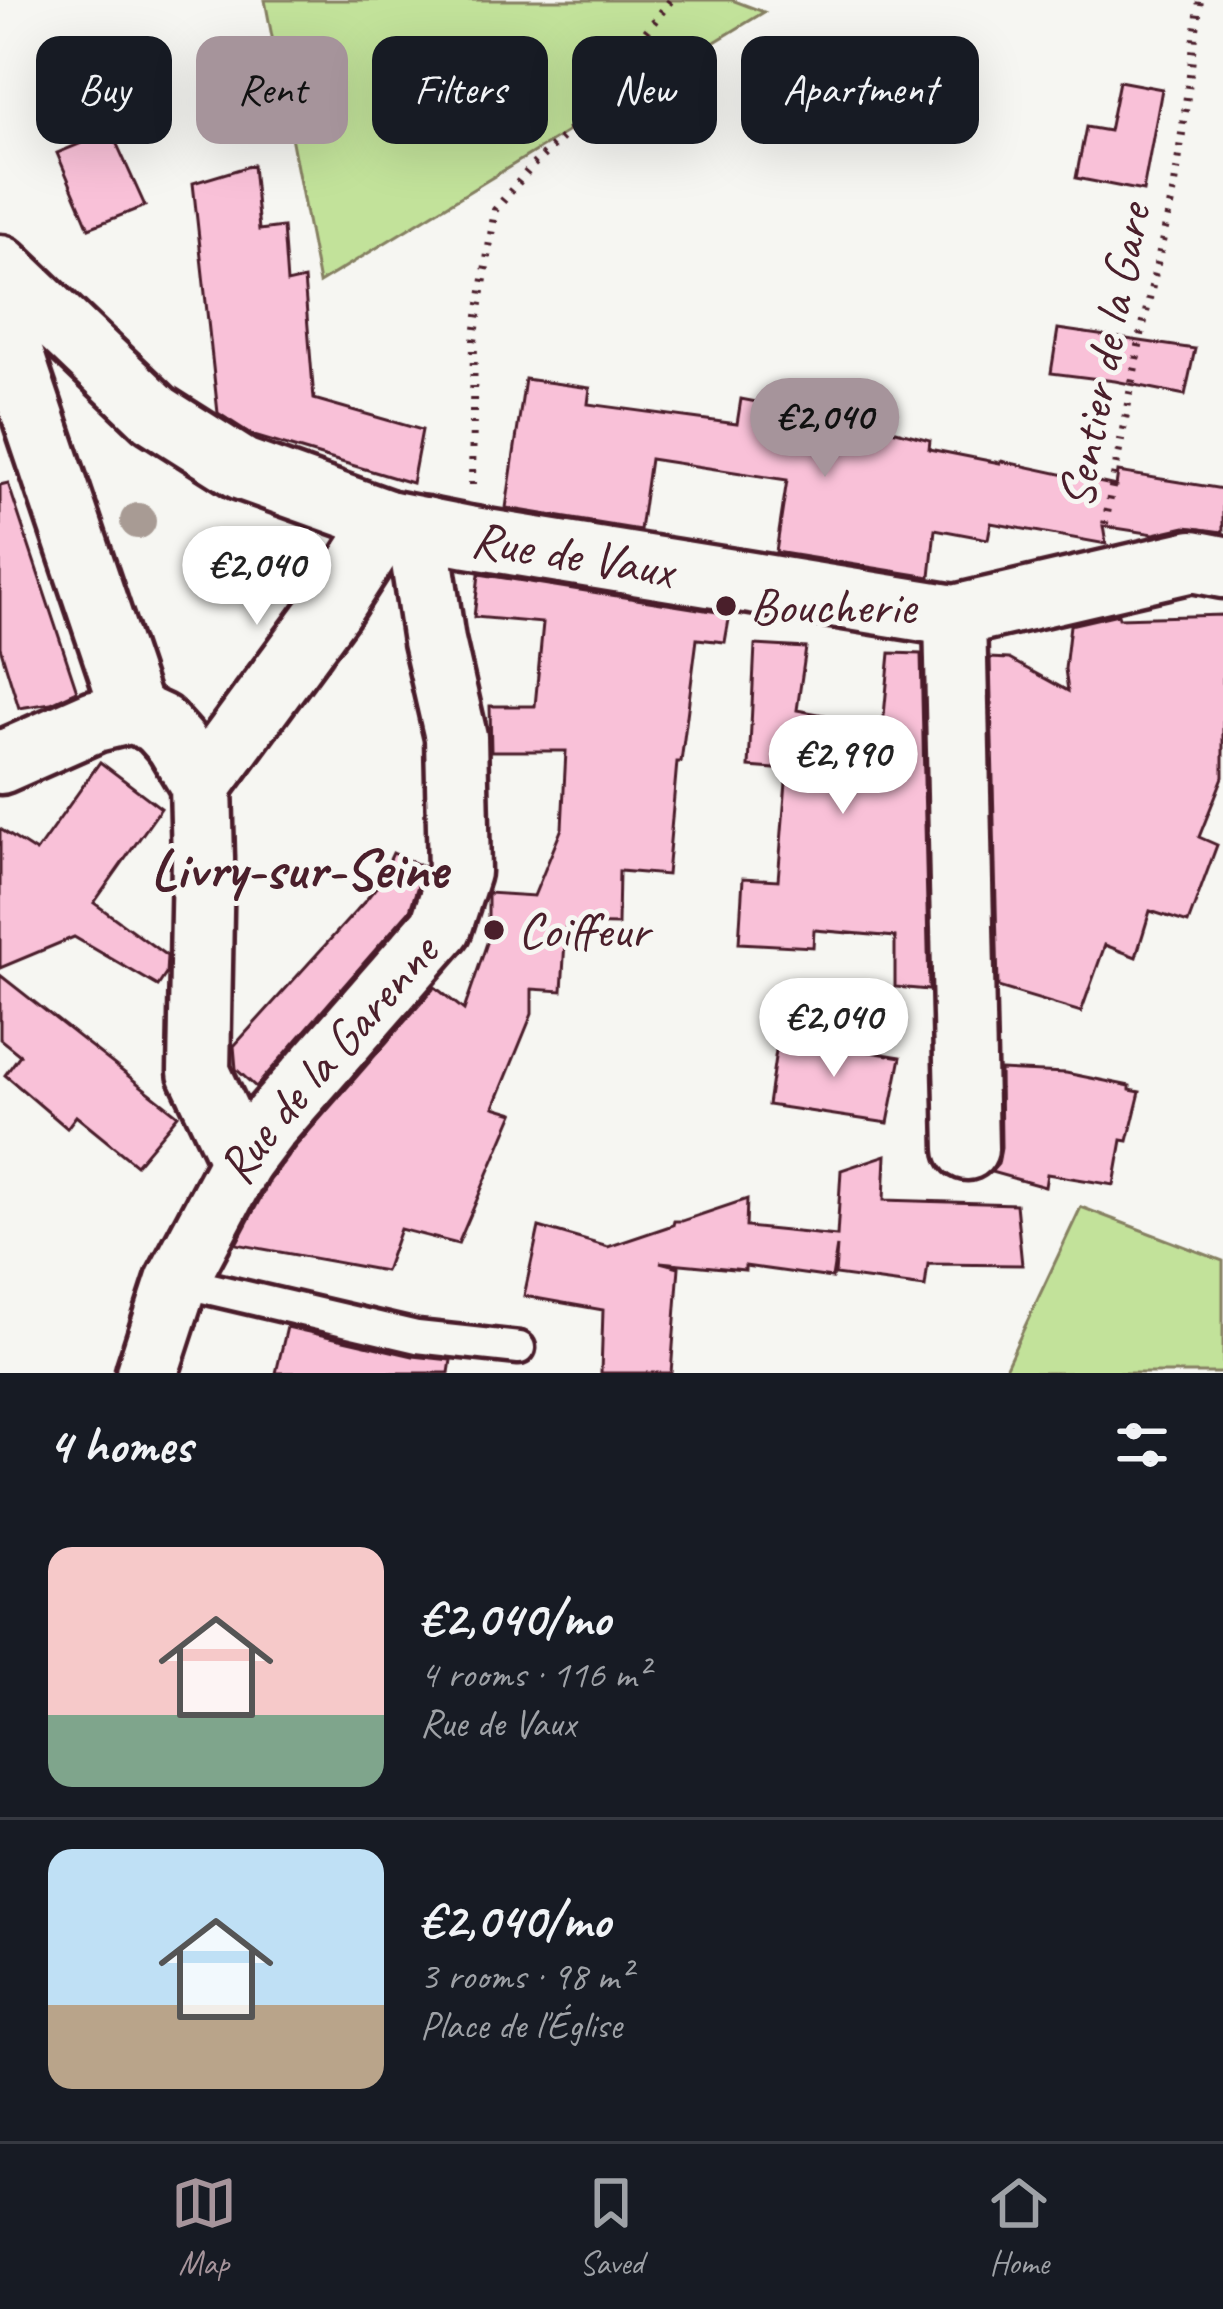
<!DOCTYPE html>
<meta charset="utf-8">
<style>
:root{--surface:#171b24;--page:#20242c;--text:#f1f3f6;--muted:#9ea1a6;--line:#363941;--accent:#a6949b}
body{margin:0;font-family:Caveat,sans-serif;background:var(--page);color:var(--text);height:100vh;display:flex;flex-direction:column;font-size:45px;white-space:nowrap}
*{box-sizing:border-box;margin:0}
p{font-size:39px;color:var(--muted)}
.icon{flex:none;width:66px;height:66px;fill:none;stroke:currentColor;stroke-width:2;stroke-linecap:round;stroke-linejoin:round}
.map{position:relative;height:1373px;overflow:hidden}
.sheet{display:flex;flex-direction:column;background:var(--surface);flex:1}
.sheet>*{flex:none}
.hud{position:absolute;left:36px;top:36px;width:1152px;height:108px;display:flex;gap:24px}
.price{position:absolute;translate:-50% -102px;padding:0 27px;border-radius:42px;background:#fff;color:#222;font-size:39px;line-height:78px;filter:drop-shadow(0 3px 6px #0008)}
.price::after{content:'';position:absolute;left:50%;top:72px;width:36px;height:27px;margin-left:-18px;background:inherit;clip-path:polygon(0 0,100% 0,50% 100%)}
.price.current{background:var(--accent);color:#111}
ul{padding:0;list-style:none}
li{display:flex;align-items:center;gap:36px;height:300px;padding:0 48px}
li+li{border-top:3px solid var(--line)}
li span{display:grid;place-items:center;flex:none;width:336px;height:240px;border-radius:24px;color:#555}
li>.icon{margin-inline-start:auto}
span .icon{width:144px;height:144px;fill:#fffc;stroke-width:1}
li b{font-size:51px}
h2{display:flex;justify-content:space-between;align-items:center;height:144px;padding:0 48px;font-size:51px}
.pill{padding:0 42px;border-radius:24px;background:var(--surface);box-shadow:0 12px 48px #0002;font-size:42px;line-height:108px}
.pill.current{background:var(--accent);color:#111}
.tabs{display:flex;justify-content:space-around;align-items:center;height:168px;border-top:3px solid var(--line);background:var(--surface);font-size:33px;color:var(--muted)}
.tabs a{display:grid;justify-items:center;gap:6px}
.tabs .current{color:var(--accent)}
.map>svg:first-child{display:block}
.green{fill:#c2e29a;stroke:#868062;stroke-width:3}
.building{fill:#f9c1d8;stroke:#4a1f2b;stroke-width:3}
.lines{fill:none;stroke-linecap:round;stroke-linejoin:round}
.service-casing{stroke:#4a1f2b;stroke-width:39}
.minor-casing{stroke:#4a1f2b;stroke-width:69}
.path{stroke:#4a1f2b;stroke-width:8;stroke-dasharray:3 9;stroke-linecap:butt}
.service{stroke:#f6f6f2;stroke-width:30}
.minor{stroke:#f6f6f2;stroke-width:60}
.tree{fill:#a89b94}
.poi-dot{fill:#4a1f2b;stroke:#f6f6f2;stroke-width:4.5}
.labels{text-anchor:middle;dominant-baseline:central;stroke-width:10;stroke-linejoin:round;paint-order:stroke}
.street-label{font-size:51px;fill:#4a1f2b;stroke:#f6f6f2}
.poi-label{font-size:51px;fill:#4a1f2b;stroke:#f6f6f2;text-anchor:start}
.quarter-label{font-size:57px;font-weight:bold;fill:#4a1f2b;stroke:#f6f6f2}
</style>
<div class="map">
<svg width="1223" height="1373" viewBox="0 0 1223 1373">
<rect width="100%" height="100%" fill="#f6f6f2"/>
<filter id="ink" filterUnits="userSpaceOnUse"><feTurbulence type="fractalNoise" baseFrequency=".00833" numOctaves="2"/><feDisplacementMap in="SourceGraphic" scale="24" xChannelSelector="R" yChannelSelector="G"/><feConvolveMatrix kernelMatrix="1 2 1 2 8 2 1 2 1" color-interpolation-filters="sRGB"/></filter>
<g filter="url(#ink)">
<g class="green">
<polygon points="265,0 732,0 764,12 319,283"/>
<polygon points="1081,1207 1223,1261 1223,1373 1003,1373"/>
</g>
<g class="building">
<polygon points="1119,81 1162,89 1143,191 1076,178 1086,127 1109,131"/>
<polygon points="111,131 145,206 89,228 57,153"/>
<polygon points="253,165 259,230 283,227 287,283 304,279 314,399 422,430 412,483 254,436 218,413 193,183"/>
<polygon points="1058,329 1195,349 1185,395 1115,381 1051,373"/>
<polygon points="525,379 590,388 588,404 737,424 741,399 866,423 930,440 929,449 1000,463 1001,461 1116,486 1118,472 1223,489 1223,532 1185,527 1154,534 1103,526 1106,544 991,523 988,539 935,529 930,577 776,552 787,480 650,459 640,530 506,508"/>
<polygon points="8,483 77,691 51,703 19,708 0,647 0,485"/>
<polygon points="479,574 730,614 725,642 697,639 681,762 677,762 667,875 619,871 618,925 566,924 562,991 532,989 532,1014 494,1107 514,1113 458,1244 400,1229 385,1271 236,1244 270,1180 295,1147 435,987 464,1010 488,940 488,893 534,896 562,828 566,751 491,751 490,706 535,706 543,623 474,617"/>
<polygon points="1118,614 1119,618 1223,615 1223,777 1199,837 1217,845 1188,923 1150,911 1136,957 1105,945 1081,1012 998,987 990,658 1009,659 1068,691 1065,669 1070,625"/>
<polygon points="755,645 806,648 797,710 883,726 890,653 921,654 929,990 895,987 895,937 814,930 813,947 739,943 743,878 778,880 787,770 749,767"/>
<polygon points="100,762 161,808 94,903 167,956 166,974 158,986 74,937 0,968 0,829 36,852"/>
<polygon points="393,853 424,867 410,910 256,1087 236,1069 234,1046 365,901 378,885"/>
<polygon points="0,975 178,1115 136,1165 76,1116 67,1128 5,1075 20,1055 0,1039"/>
<polygon points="778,1037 901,1057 888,1123 768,1105"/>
<polygon points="1000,1070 1066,1073 1130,1086 1130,1090 1140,1092 1128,1141 1122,1140 1114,1185 1047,1174 1045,1187 991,1172 998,1164 1001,1148"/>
<polygon points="886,1155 884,1200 1016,1204 1022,1265 928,1264 925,1287 835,1275 837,1246 832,1278 745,1266 745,1270 660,1262 679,1267 671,1373 601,1373 603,1310 524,1296 539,1227 608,1247 673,1225 674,1221 682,1221 747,1199 746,1227 837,1236 841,1170"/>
<polygon points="287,1327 413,1356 451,1360 449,1373 276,1373"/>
</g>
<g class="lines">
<g class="service-casing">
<polyline id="service" points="177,1281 417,1337 519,1348"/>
</g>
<g class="minor-casing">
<g id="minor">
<path id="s1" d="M 0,266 L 155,414 L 242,469 L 387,521 L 468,537 L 955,616 L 1192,561 L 1223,567"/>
<polyline points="0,317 133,712"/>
<polyline points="955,616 967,1149"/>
<polyline points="0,763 95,721 133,712 159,724 176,743 201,785 203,859 199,1072 241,1161"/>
<polyline points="201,785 331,608 387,521"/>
<path id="s2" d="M 147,1373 L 177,1281 L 241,1161 L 268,1125 L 441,927 L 459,872 L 456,737 L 434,641 L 421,555 L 425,528"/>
</g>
</g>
<g class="path">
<polyline points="472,485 474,341 495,210 533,165 576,124 627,84 641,38 671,0"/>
<polyline points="1105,524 1142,330 1175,185 1200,0"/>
</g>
<use href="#service" class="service"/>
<use href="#minor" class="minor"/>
</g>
<circle class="tree" cx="138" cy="521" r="18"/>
</g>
<g class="poi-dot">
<circle cx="726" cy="606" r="12"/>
<circle cx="494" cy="930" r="12"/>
</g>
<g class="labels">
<g class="street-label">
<text transform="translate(1104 356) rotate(-79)">Sentier de la Gare</text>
<text stroke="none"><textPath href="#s1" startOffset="660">Rue de Vaux</textPath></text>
<text stroke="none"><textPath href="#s2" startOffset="366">Rue de la Garenne</textPath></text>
</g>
<g class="poi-label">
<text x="750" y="606">Boucherie</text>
<text x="518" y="930">Coiffeur</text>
</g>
<g class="quarter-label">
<text x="299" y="869">Livry-sur-Seine</text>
</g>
</g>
</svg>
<b class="price current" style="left:825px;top:480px">€2,040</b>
<b class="price" style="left:257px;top:628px">€2,040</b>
<b class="price" style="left:843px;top:817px">€2,990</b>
<b class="price" style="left:834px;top:1080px">€2,040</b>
<div class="hud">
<a class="pill">Buy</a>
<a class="pill current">Rent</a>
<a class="pill">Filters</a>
<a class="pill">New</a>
<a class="pill">Apartment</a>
</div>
</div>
<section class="sheet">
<h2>4 homes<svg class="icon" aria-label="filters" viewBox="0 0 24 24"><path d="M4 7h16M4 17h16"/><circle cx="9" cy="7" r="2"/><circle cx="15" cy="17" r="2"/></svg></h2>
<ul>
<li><span style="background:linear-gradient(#f6c9c9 70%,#7fa58c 0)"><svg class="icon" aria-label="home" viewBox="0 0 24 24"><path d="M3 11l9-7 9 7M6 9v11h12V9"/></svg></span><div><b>€2,040/mo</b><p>4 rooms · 116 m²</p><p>Rue de Vaux</p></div></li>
<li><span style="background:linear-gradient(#bfe0f5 65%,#b9a48a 0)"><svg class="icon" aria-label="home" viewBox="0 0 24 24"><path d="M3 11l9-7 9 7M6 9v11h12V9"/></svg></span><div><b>€2,040/mo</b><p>3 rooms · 98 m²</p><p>Place de l'Église</p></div></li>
</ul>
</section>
<nav class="tabs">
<a class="current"><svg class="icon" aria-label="map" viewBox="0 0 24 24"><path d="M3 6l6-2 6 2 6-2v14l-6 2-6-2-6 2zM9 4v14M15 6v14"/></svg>Map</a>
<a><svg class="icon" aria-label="saved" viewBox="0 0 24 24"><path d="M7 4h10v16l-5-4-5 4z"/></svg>Saved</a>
<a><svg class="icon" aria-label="home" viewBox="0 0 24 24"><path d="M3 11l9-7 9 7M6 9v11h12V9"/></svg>Home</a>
</nav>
